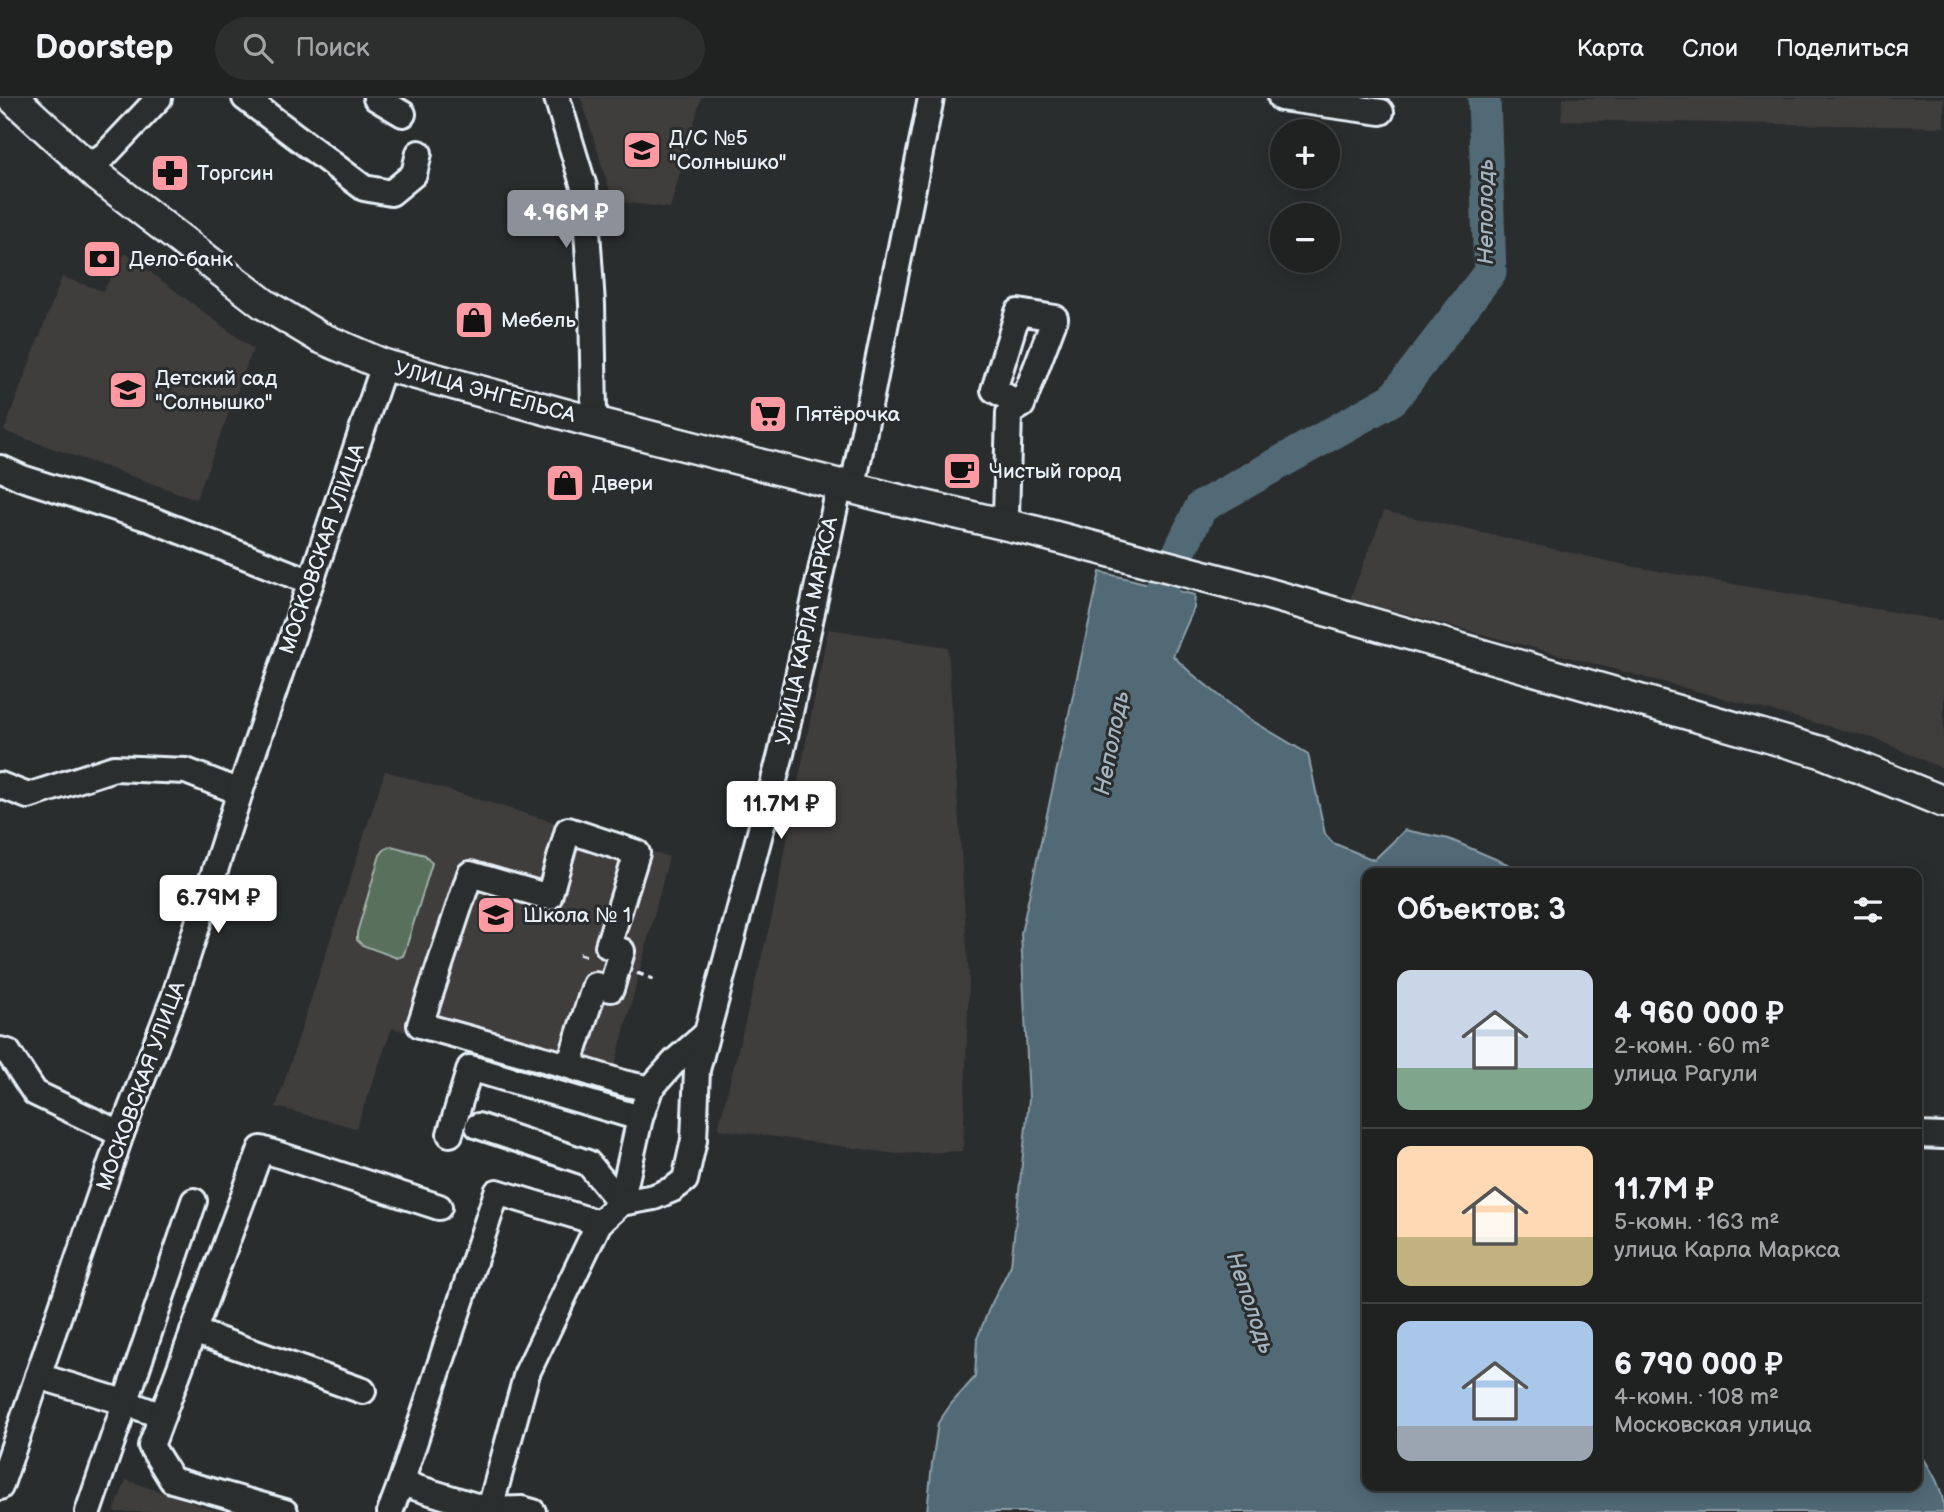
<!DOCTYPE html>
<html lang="ru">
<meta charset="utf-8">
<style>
:root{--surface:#202222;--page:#2d2f2f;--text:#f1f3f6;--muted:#a2a4a5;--line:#3d3f40;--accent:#8c9099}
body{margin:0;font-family:"Balsamiq Sans",sans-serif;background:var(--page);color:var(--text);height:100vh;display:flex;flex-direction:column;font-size:26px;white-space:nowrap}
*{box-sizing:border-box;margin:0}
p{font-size:23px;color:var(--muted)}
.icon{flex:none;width:38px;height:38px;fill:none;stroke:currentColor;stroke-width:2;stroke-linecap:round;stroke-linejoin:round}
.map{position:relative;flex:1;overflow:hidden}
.drawer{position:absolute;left:1362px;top:770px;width:560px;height:623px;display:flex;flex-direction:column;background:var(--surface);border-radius:14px;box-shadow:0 4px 18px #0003,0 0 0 2px var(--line)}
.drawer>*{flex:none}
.buttons{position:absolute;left:1270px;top:21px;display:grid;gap:14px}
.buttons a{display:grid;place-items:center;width:70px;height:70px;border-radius:50%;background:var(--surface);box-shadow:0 4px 18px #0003,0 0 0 2px var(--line);font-size:35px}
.price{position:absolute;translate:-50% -60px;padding:0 16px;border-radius:7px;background:#fff;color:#222;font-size:23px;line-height:46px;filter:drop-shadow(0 2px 4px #0008)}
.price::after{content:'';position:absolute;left:50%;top:42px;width:21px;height:16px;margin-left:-10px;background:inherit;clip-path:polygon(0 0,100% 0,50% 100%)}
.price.selected{background:var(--accent);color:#fff}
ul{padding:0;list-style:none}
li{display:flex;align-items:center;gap:21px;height:175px;padding:0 35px}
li+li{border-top:2px solid var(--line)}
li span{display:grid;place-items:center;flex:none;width:196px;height:140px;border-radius:14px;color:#555}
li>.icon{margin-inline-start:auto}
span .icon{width:84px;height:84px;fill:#fffc;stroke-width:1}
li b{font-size:30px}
h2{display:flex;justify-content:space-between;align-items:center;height:84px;padding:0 35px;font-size:30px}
header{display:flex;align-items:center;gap:42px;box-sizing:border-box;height:98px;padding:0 35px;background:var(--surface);border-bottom:2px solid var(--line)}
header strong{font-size:33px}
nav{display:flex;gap:38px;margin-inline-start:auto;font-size:24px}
.search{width:490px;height:63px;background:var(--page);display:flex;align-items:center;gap:18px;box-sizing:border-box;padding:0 24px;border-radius:38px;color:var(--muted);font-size:26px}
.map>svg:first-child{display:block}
.built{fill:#403c3c}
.green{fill:#586f5c;stroke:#a0b0aa;stroke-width:2}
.water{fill:#516a76;stroke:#8da0aa;stroke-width:2}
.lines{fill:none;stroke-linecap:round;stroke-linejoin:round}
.river{stroke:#516a76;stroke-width:33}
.minor-casing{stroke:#e8f1f8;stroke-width:30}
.major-casing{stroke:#e8f1f8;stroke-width:35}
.path{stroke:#e8f1f8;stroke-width:3.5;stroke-dasharray:7 5;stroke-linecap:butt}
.minor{stroke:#2a2d2e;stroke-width:24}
.major{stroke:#2a2d2e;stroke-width:30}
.labels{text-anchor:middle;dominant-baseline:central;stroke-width:6;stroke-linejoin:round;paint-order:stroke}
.poi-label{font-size:21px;fill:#e8f1f8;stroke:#2a2d2e;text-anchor:start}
.street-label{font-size:21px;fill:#e8f1f8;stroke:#2a2d2e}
.water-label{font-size:23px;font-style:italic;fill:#a4b4be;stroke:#2a2d2e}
</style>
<header>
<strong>Doorstep</strong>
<div class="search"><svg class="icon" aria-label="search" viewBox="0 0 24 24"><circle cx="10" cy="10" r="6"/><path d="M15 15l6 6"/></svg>Поиск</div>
<nav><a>Карта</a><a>Слои</a><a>Поделиться</a></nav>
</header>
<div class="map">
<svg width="1944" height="1414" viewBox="0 0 1944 1414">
<rect width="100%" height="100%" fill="#2a2d2e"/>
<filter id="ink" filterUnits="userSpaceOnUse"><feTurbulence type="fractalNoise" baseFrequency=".0143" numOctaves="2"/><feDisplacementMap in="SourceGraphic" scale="14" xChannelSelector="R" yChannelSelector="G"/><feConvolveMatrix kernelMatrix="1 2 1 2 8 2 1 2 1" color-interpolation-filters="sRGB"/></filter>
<g filter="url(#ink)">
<g class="built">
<polygon points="581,0 701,0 670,110 613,103"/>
<polygon points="1563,0 1944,0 1944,29 1561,22"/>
<polygon points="125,155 253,251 196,401 4,333 62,179 103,193"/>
<polygon points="1384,413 1630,468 1944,523 1944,671 1873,640 1350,501"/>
<polygon points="828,531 948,549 969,882 963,1053 897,1056 718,1031 773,814"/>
<polygon points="385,673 669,759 609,991 392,930 356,1030 276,1009"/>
<polygon points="126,1382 219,1414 114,1414"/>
</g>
<polygon class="green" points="391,748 425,757 432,765 405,853 403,858 397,860 362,847 357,842 357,835 380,757 385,751"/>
<path class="water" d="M 1100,474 L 1195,497 L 1194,510 L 1173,558 L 1191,575 L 1246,619 L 1308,656 L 1325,736 L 1333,745 L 1374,762 L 1405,732 L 1449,741 L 1528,775 L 1367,775 L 1367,1388 L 1916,1388 L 1916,1348 C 1929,1369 1944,1389 1944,1414 L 927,1414 L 932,1366 L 938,1325 L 951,1306 L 975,1279 L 977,1241 L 989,1211 L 1011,1167 L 1029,1001 L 1021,835 Z"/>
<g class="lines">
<polyline class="river" points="1143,529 1201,409 1393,301 1490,174 1484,0"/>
<g class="minor-casing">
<g id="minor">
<polyline points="245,0 364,90 391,95 414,76 419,55"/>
<polyline points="376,0 403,16"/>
<polyline points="557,0 584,89 592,206 594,314 582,321"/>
<polyline points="1281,0 1381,14"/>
<polyline points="89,68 106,56 159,0"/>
<polyline points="0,370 22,380 150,421 311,484"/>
<polyline points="989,423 1006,418 1009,315 1022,307 1055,220 1018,214 994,292 1022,307"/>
<polyline points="0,687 28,698 114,670 186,673 240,694"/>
<polyline points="0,952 8,954 35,995 121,1036"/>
<polyline points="569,968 595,887 611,891 622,853 608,848 637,755 568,732 549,799 470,776 420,927 569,968 623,985 650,991"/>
<polyline points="478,1028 588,1065 621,1105"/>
<polyline points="450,1036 470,970 640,1020"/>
<polyline points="1916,1037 1944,1038"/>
<polyline points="621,1105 640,1020 650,991 676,962 706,936"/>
<polyline points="193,1233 363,1293"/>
<polyline points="38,1278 127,1305 162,1318"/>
<polyline points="401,1385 497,1094 599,1125"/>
<polyline points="0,1389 121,1036 175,897 240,694 384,267"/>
<polyline points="88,1414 194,1103"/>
<polyline points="285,1414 172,1382 151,1348 261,1051 439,1109"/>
<polyline points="390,1414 401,1385 489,1412 522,1411 533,1414"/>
<polyline points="489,1414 527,1275 599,1125 621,1105 654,1099 673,1091 685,1082 694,1042 697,972 781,656 840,386 855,378 931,0"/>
</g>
</g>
<g class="major-casing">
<polyline id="major" points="13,0 98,78 264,206 319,239 384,267 582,321 899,402 1033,433 1234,486 1821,654 1944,704"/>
</g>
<g class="path">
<polyline points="579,856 590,859"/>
<polyline points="637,875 653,881"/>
</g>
<use href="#minor" class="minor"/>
<use href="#major" class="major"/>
</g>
</g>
<defs>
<g id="school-square" transform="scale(2.0125)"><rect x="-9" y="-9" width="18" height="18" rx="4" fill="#ff9aa2" stroke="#2a2d2e"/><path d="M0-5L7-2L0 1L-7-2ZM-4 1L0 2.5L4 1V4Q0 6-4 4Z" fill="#111"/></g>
<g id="pharmacy-square" transform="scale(2.0125)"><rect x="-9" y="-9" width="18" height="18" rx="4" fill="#ff9aa2" stroke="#2a2d2e"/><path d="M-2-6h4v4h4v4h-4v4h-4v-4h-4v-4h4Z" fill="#111"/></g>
<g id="bank-square" transform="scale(2.0125)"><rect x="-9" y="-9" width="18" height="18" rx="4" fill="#ff9aa2" stroke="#2a2d2e"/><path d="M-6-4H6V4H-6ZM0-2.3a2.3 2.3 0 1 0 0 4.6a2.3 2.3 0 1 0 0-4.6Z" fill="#111"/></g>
<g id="shop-square" transform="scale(2.0125)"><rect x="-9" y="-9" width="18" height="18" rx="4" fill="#ff9aa2" stroke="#2a2d2e"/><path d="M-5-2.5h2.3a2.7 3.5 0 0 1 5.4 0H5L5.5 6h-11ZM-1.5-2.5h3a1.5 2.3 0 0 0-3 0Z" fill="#111"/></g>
<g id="supermarket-square" transform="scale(2.0125)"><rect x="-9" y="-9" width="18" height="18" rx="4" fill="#ff9aa2" stroke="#2a2d2e"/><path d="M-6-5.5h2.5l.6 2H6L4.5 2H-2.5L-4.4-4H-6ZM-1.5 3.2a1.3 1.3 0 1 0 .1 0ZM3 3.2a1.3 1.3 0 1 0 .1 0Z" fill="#111"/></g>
<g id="cafe-square" transform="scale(2.0125)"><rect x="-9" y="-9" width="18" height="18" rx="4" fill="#ff9aa2" stroke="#2a2d2e"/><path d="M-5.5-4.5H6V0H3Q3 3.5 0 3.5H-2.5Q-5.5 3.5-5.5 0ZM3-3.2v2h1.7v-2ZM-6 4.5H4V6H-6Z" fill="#111"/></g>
</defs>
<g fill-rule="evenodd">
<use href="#school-square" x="642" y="52"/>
<use href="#pharmacy-square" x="170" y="75"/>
<use href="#bank-square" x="102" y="161"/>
<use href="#shop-square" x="474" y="222"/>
<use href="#school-square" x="128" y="292"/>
<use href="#supermarket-square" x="768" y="316"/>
<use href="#cafe-square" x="962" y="373"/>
<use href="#shop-square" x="565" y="385"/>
<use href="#school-square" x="496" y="817"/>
</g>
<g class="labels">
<g class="poi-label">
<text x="669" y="40">Д/С №5<tspan x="669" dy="24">"Солнышко"</tspan></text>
<text x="197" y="75">Торгсин</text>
<text x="129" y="161">Дело-банк</text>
<text x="501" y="222">Мебель</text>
<text x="155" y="280">Детский сад<tspan x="155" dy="24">"Солнышко"</tspan></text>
<text x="795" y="316">Пятёрочка</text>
<text x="989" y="373">Чистый город</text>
<text x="592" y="385">Двери</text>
<text x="523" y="817">Школа № 1</text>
</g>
<g class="street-label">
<text transform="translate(485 294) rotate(15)">УЛИЦА ЭНГЕЛЬСА</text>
<text transform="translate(322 451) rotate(-71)">МОСКОВСКАЯ УЛИЦА</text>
<text transform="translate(807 533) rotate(-78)">УЛИЦА КАРЛА МАРКСА</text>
<text transform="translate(141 988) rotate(-70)">МОСКОВСКАЯ УЛИЦА</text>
</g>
<g class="water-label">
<text transform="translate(1486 114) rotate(-90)">Неполодь</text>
<text transform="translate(1112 645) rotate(-79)">Неполодь</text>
<text transform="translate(1250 1205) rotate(71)">Неполодь</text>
</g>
</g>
</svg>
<div class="buttons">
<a>+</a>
<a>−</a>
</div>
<b class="price selected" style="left:566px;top:152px">4.96M ₽</b>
<b class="price" style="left:781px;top:743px">11.7M ₽</b>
<b class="price" style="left:218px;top:837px">6.79M ₽</b>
<section class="drawer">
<h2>Объектов: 3<svg class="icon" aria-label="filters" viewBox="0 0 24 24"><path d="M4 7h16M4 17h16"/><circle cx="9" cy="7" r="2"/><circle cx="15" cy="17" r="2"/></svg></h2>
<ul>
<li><span style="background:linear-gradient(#c9d6e8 70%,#7fa58c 0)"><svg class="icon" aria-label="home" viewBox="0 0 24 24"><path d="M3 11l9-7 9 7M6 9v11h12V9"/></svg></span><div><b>4 960 000 ₽</b><p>2-комн. · 60 m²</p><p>улица Рагули</p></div></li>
<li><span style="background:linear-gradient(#ffd9b3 65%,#c2b280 0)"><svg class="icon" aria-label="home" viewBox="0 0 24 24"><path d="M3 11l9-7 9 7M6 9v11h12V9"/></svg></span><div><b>11.7M ₽</b><p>5-комн. · 163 m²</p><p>улица Карла Маркса</p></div></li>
<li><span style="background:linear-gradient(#a9c7e8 75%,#9aa5b1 0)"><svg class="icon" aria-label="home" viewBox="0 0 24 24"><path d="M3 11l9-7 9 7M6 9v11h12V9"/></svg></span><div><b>6 790 000 ₽</b><p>4-комн. · 108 m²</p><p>Московская улица</p></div></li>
</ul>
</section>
</div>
